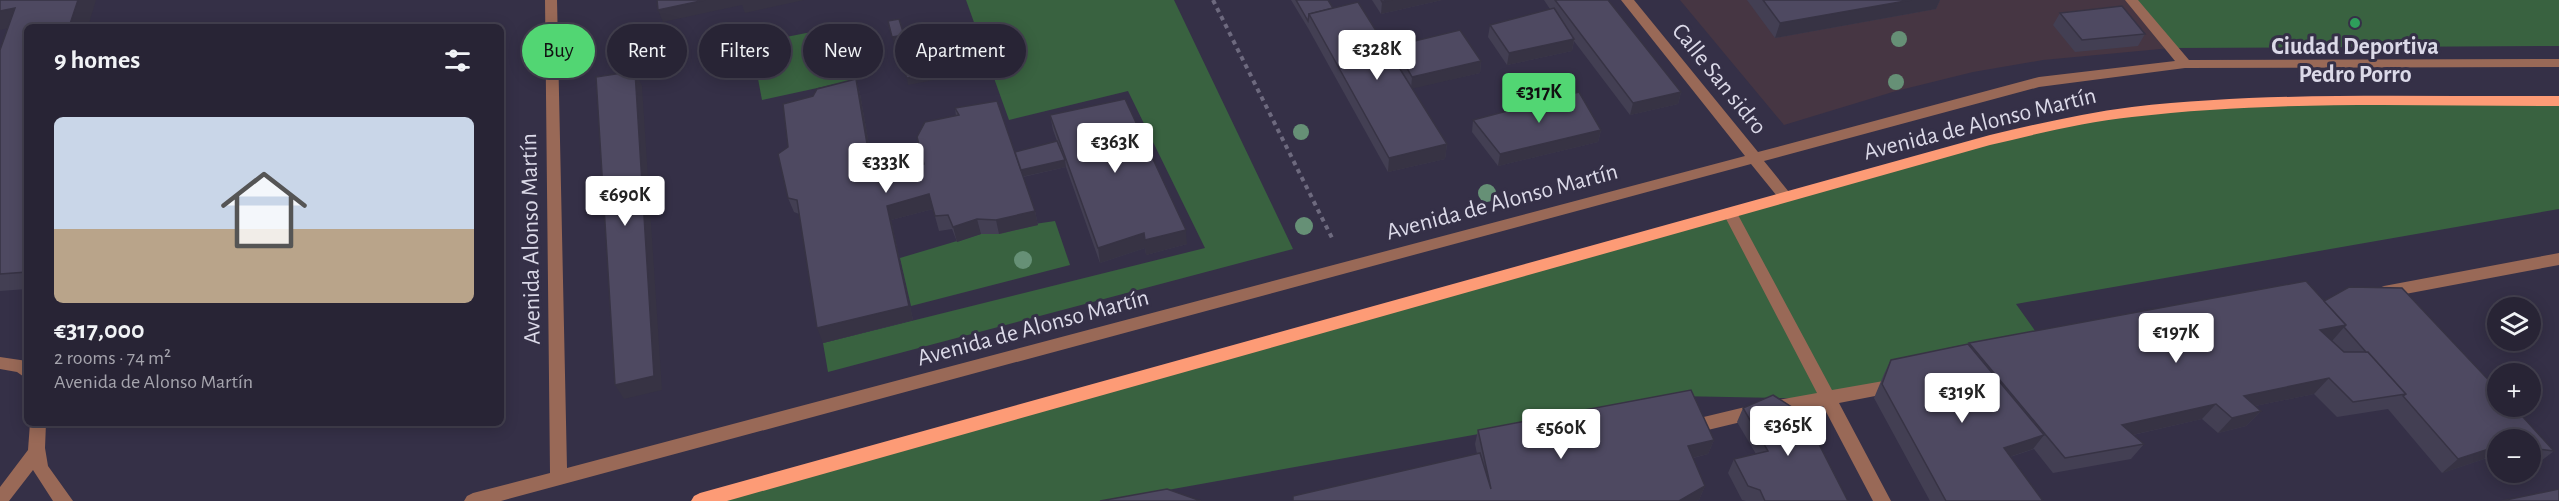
<!DOCTYPE html>
<meta charset="utf-8">
<style>
:root{--surface:#282435;--page:#343041;--text:#f1f3f6;--muted:#a5a4ad;--line:#444150;--accent:#52d673}
body{margin:0;font-family:"Alegreya Sans",sans-serif;background:var(--page);color:var(--text);height:100vh;display:flex;flex-direction:column;font-size:22px;white-space:nowrap}
*{box-sizing:border-box;margin:0}
p{font-size:20px;color:var(--muted)}
.icon{flex:none;width:33px;height:33px;fill:none;stroke:currentColor;stroke-width:2;stroke-linecap:round;stroke-linejoin:round}
.map{position:relative;flex:1;overflow:hidden}
.panel{position:absolute;left:24px;top:24px;width:480px;height:402px;display:flex;flex-direction:column;background:var(--surface);border-radius:9px;box-shadow:0 3px 15px #0003,0 0 0 2px var(--line)}
.panel>*{flex:none}
.hud{position:absolute;left:522px;top:24px;width:570px;height:54px;display:flex;gap:12px}
.controls{position:absolute;left:2487px;top:297px;display:grid;gap:12px}
.controls a{display:grid;place-items:center;width:54px;height:54px;border-radius:50%;background:var(--surface);box-shadow:0 3px 15px #0003,0 0 0 2px var(--line);font-size:30px}
.price{position:absolute;translate:-50% -51px;padding:0 14px;border-radius:6px;background:#fff;color:#222;font-size:20px;line-height:39px;filter:drop-shadow(0 2px 3px #0008)}
.price::after{content:'';position:absolute;left:50%;top:36px;width:18px;height:14px;margin-left:-9px;background:inherit;clip-path:polygon(0 0,100% 0,50% 100%)}
.price.selected{background:var(--accent);color:#111}
ul{padding:0;list-style:none}
li{display:grid;align-content:center;gap:12px;height:318px;padding:0 30px}
li+li{border-top:2px solid var(--line)}
li span{display:grid;place-items:center;height:186px;border-radius:9px;color:#555}
li>.icon{margin-inline-start:auto}
span .icon{width:108px;height:108px;fill:#fffc;stroke-width:1}
li b{font-size:26px}
h2{display:flex;justify-content:space-between;align-items:center;height:72px;padding:0 30px;font-size:26px}
.tag{padding:0 21px;border-radius:27px;background:var(--surface);box-shadow:0 3px 15px #0003,0 0 0 2px var(--line);font-size:21px;line-height:54px}
.tag.selected{background:var(--accent);color:#111}
.map>svg:first-child{display:block}
.education{fill:#463643}
.green{fill:#396240}
.lines{fill:none;stroke-linecap:round;stroke-linejoin:round}
.path{stroke:#6e6a7f;stroke-width:4;stroke-dasharray:4.5 4.5;stroke-linecap:butt}
.minor{fill:#996957;fill-rule:evenodd}
.major{fill:#fd9b76;fill-rule:evenodd}
.tree{fill:#669076}
.wall{fill:#433f53}
.shaded-wall{fill:#373344}
.building{fill:#4e4961;stroke:#373344;stroke-width:1.5}
.leisure-dot{fill:#2e9e5b;stroke:#353047;stroke-width:2}
.labels{text-anchor:middle;dominant-baseline:central;stroke-width:6;stroke-linejoin:round;paint-order:stroke}
.poi-label{font-size:24px;font-weight:bold;fill:#dbd9e8;stroke:#353047}
.street-label{font-size:24px;fill:#dbd9e8;stroke:#353047}
</style>
<div class="map">
<svg width="2559" height="501" viewBox="0 0 2559 501">
<rect width="100%" height="100%" fill="#353047"/>
<polygon class="education" points="1680,0 2131,0 2171,48 2043,60 1973,72 1896,91 1784,125"/>
<g class="green">
<polygon points="966,0 1174,0 1293,249 828,372 823,343 1205,248 1128,91 1009,120"/>
<polygon points="2131,0 2559,0 2559,46 2171,48"/>
<polygon points="857,23 868,77 762,100 753,52 756,43"/>
<polygon points="2559,101 2559,209 2016,304 2053,356 1829,399 1676,396 1628,407 1173,489 1124,501 700,501 2061,123 2219,106"/>
<polygon points="1055,221 1070,265 911,306 900,258 994,230"/>
</g>
<g class="lines">
<polyline class="path" points="1213,0 1333,240"/>
<g class="minor">
<polygon points="545,0 557,0 567,468 1745,156 1621,0 1634,0 1758,152 2039,77 2175,61 2125,0 2138,0 2189,60 2559,59 2559,67 2185,68 2039,87 1764,161 1793,197 1786,202 1781,201 1751,164 501,501 464,501 467,496 473,493 550,473"/>
<polygon points="1730,208 1735,209 1737,213 1832,390 1895,379 1901,381 1903,386 1901,391 1839,403 1891,501 1873,501 1823,406 1766,416 1687,435 1681,433 1679,428 1681,423 1687,421 1766,402 1817,393 1723,213 1725,209"/>
<polygon points="2559,253 2559,265 2384,298 2379,296 2376,292 2379,288 2384,286"/>
<polygon points="0,357 27,361 27,379 17,372 0,369"/>
<polygon points="30,423 46,423 45,448 48,466 73,501 53,501 33,470 9,501 0,501 0,487 28,450"/>
</g>
<path class="major" d="M 2559,96 L 2559,106 C 2417,106 2273,100 2132,117 C 2084,122 2037,134 1990,145 L 727,501 L 691,501 L 694,496 L 700,493 L 1990,135 C 2037,124 2084,113 2132,107 C 2273,91 2417,97 2559,96 Z"/>
</g>
<g class="tree">
<circle cx="1899" cy="39" r="8"/>
<circle cx="1896" cy="82" r="8"/>
<circle cx="1301" cy="132" r="8"/>
<circle cx="1487" cy="193" r="9"/>
<circle cx="1304" cy="226" r="9"/>
<circle cx="1023" cy="260" r="9"/>
</g>
<g class="wall">
<polygon points="0,0 27,27 27,289 0,291 0,50 8,28"/>
<polygon points="1291,0 1328,0 1333,8 1393,58 1394,46 1481,61 1480,73 1412,88 1447,144 1445,159 1388,172 1308,28"/>
<polygon points="1372,0 1442,0 1381,14"/>
<polygon points="1544,0 1608,0 1681,92 1678,104 1630,115 1574,41 1572,51 1507,65 1488,37 1490,25 1550,9"/>
<polygon points="1747,0 1940,0 1936,9 1775,38"/>
<polygon points="2060,13 2145,34 2138,46 2075,52 2053,25"/>
<polygon points="856,79 860,94 875,179 924,164 956,116 955,108 1015,152 1057,141 1053,130 1050,115 1187,244 1146,255 1145,248 1100,263 1066,167 1023,177 1035,211 1038,225 999,234 981,234 957,242 952,229 939,231 933,209 891,220 913,320 823,343 799,214 794,212 788,198 788,147"/>
<polygon points="1473,120 1601,130 1598,142 1498,166 1472,132"/>
<polygon points="2324,301 2554,451 2537,464 2530,464 2530,440 2498,440 2498,460 2484,459 2442,473 2388,409 2337,417 2314,394 2255,406 2261,411 2246,426 2218,433 2202,419 2133,435 2144,444 2131,459 2053,473 2034,449 2010,457 2043,501 1930,501 1874,398 1884,374 1891,360 1968,344 1969,343"/>
<polygon points="1743,408 1848,501 1746,501 1742,500 1728,473 1734,459 1756,454 1737,422"/>
<polygon points="1478,430 1714,440 1708,454 1693,458 1705,486 1699,500 1697,501 1293,501 1477,454 1475,444"/>
</g>
<g class="shaded-wall">
<polygon points="78,0 96,0 88,27 69,27"/>
<polygon points="705,0 804,0 745,13 742,5 663,22 658,10"/>
<polygon points="1392,0 1442,0 1381,14 1382,2"/>
<polygon points="1911,0 1940,0 1936,9 1775,38 1780,23"/>
<polygon points="15,8 29,24 0,30 0,11"/>
<polygon points="904,35 906,42 894,44 892,37"/>
<polygon points="1574,39 1572,51 1507,65 1509,53"/>
<polygon points="1481,61 1480,73 1411,89 1412,77"/>
<polygon points="635,71 642,86 662,390 624,399 615,385"/>
<polygon points="937,72 939,79 908,85 907,78"/>
<polygon points="856,79 860,94 878,194 873,179"/>
<polygon points="1681,92 1678,104 1630,115 1633,103"/>
<polygon points="1601,130 1598,142 1498,166 1500,154"/>
<polygon points="1447,144 1445,159 1388,172 1389,158"/>
<polygon points="1065,160 1066,167 1021,177 1020,170"/>
<polygon points="929,194 933,209 891,220 913,320 823,343 817,328 887,206"/>
<polygon points="1035,211 1038,225 999,234 996,220"/>
<polygon points="977,219 981,234 957,242 953,227"/>
<polygon points="1186,230 1187,244 1146,255 1145,248 1100,263 1098,248 1144,233"/>
<polygon points="2346,325 2332,341 2320,330"/>
<polygon points="2329,378 2314,394 2230,411 2244,396"/>
<polygon points="2216,404 2202,419 2110,440 2122,425"/>
<polygon points="2261,411 2246,426 2218,433 2232,418"/>
<polygon points="2044,435 2033,449 1994,462 2004,448"/>
<polygon points="1714,440 1708,454 1683,460 1688,446"/>
<polygon points="2498,446 2498,448 2484,459 2442,473 2458,459"/>
<polygon points="1705,486 1699,500 1697,501 1679,501"/>
</g>
<g class="building">
<polygon points="0,0 78,0 69,27 27,27 27,272 0,274 0,50 15,8 0,11"/>
<polygon points="657,0 705,0 658,10"/>
<polygon points="1296,0 1328,0 1333,8 1309,14 1308,21"/>
<polygon points="1381,0 1392,0 1382,2"/>
<polygon points="1555,0 1608,0 1681,92 1633,103"/>
<polygon points="1763,0 1911,0 1780,23"/>
<polygon points="1358,2 1447,144 1389,158 1309,14"/>
<polygon points="2122,6 2145,34 2082,40 2060,13"/>
<polygon points="1554,8 1574,39 1509,53 1490,25"/>
<polygon points="899,19 904,35 892,37 888,21"/>
<polygon points="1460,30 1481,61 1412,77 1394,46"/>
<polygon points="928,42 937,72 907,78 895,48"/>
<polygon points="635,71 654,376 615,385 596,77"/>
<polygon points="856,79 873,179 924,164 917,137 925,122 959,115 955,108 997,101 1035,211 996,220 977,219 953,227 948,215 935,216 929,194 887,206 909,306 817,328 797,200 788,198 778,154 788,147 783,104 813,96 817,89"/>
<polygon points="1579,92 1601,130 1500,154 1473,120"/>
<polygon points="1125,99 1186,230 1145,240 1144,233 1098,248 1050,115"/>
<polygon points="1057,141 1065,160 1021,170 1015,152"/>
<polygon points="2306,281 2346,325 2320,330 2344,352 2368,352 2406,394 2353,402 2329,378 2244,396 2261,411 2232,418 2216,404 2122,425 2144,444 2065,458 1969,343"/>
<polygon points="2349,287 2402,288 2498,390 2498,406 2513,406 2554,451 2530,448 2530,440 2498,440 2498,446 2458,459 2403,396 2406,394 2368,352 2366,352 2344,327 2346,325 2324,301"/>
<polygon points="1968,344 2044,435 2004,448 2043,501 1946,501 1882,384 1891,360"/>
<polygon points="1691,390 1714,440 1688,446 1705,486 1679,501 1293,501 1293,496 1480,453 1491,489 1478,430"/>
<polygon points="1773,395 1804,415 1848,501 1765,501 1760,490 1748,486 1734,459 1768,451 1743,408"/>
<polygon points="1167,489 1201,501 1100,501"/>
<polygon points="2559,489 2559,501 2501,501"/>
</g>
<circle class="leisure-dot" cx="2355" cy="23" r="6"/>
<g class="labels">
<g class="poi-label">
<text x="2355" y="47">Ciudad Deportiva<tspan x="2355" dy="28">Pedro Porro</tspan></text>
</g>
<g class="street-label">
<text transform="translate(1719 79) rotate(51)">Calle San sidro</text>
<text transform="translate(1980 124) rotate(-14)">Avenida de Alonso Martín</text>
<text transform="translate(1502 202) rotate(-15)">Avenida de Alonso Martín</text>
<text transform="translate(531 239) rotate(-91)">Avenida Alonso Martín</text>
<text transform="translate(1033 328) rotate(-15)">Avenida de Alonso Martín</text>
</g>
</g>
</svg>
<div class="controls">
<a><svg class="icon" aria-label="layers" viewBox="0 0 24 24"><path d="M12 4l9 5-9 5-9-5zM3 14l9 5 9-5"/></svg></a>
<a>+</a>
<a>−</a>
</div>
<b class="price" style="left:1377px;top:81px">€328K</b>
<b class="price selected" style="left:1539px;top:124px">€317K</b>
<b class="price" style="left:1115px;top:174px">€363K</b>
<b class="price" style="left:886px;top:194px">€333K</b>
<b class="price" style="left:625px;top:227px">€690K</b>
<b class="price" style="left:2176px;top:364px">€197K</b>
<b class="price" style="left:1962px;top:424px">€319K</b>
<b class="price" style="left:1788px;top:457px">€365K</b>
<b class="price" style="left:1561px;top:460px">€560K</b>
<div class="hud">
<a class="tag selected">Buy</a>
<a class="tag">Rent</a>
<a class="tag">Filters</a>
<a class="tag">New</a>
<a class="tag">Apartment</a>
</div>
<section class="panel">
<h2>9 homes<svg class="icon" aria-label="filters" viewBox="0 0 24 24"><path d="M4 7h16M4 17h16"/><circle cx="9" cy="7" r="2"/><circle cx="15" cy="17" r="2"/></svg></h2>
<ul>
<li><span style="background:linear-gradient(#c9d6e8 60%,#b9a48a 0)"><svg class="icon" aria-label="home" viewBox="0 0 24 24"><path d="M3 11l9-7 9 7M6 9v11h12V9"/></svg></span><div><b>€317,000</b><p>2 rooms · 74 m²</p><p>Avenida de Alonso Martín</p></div></li>
</ul>
</section>
</div>
